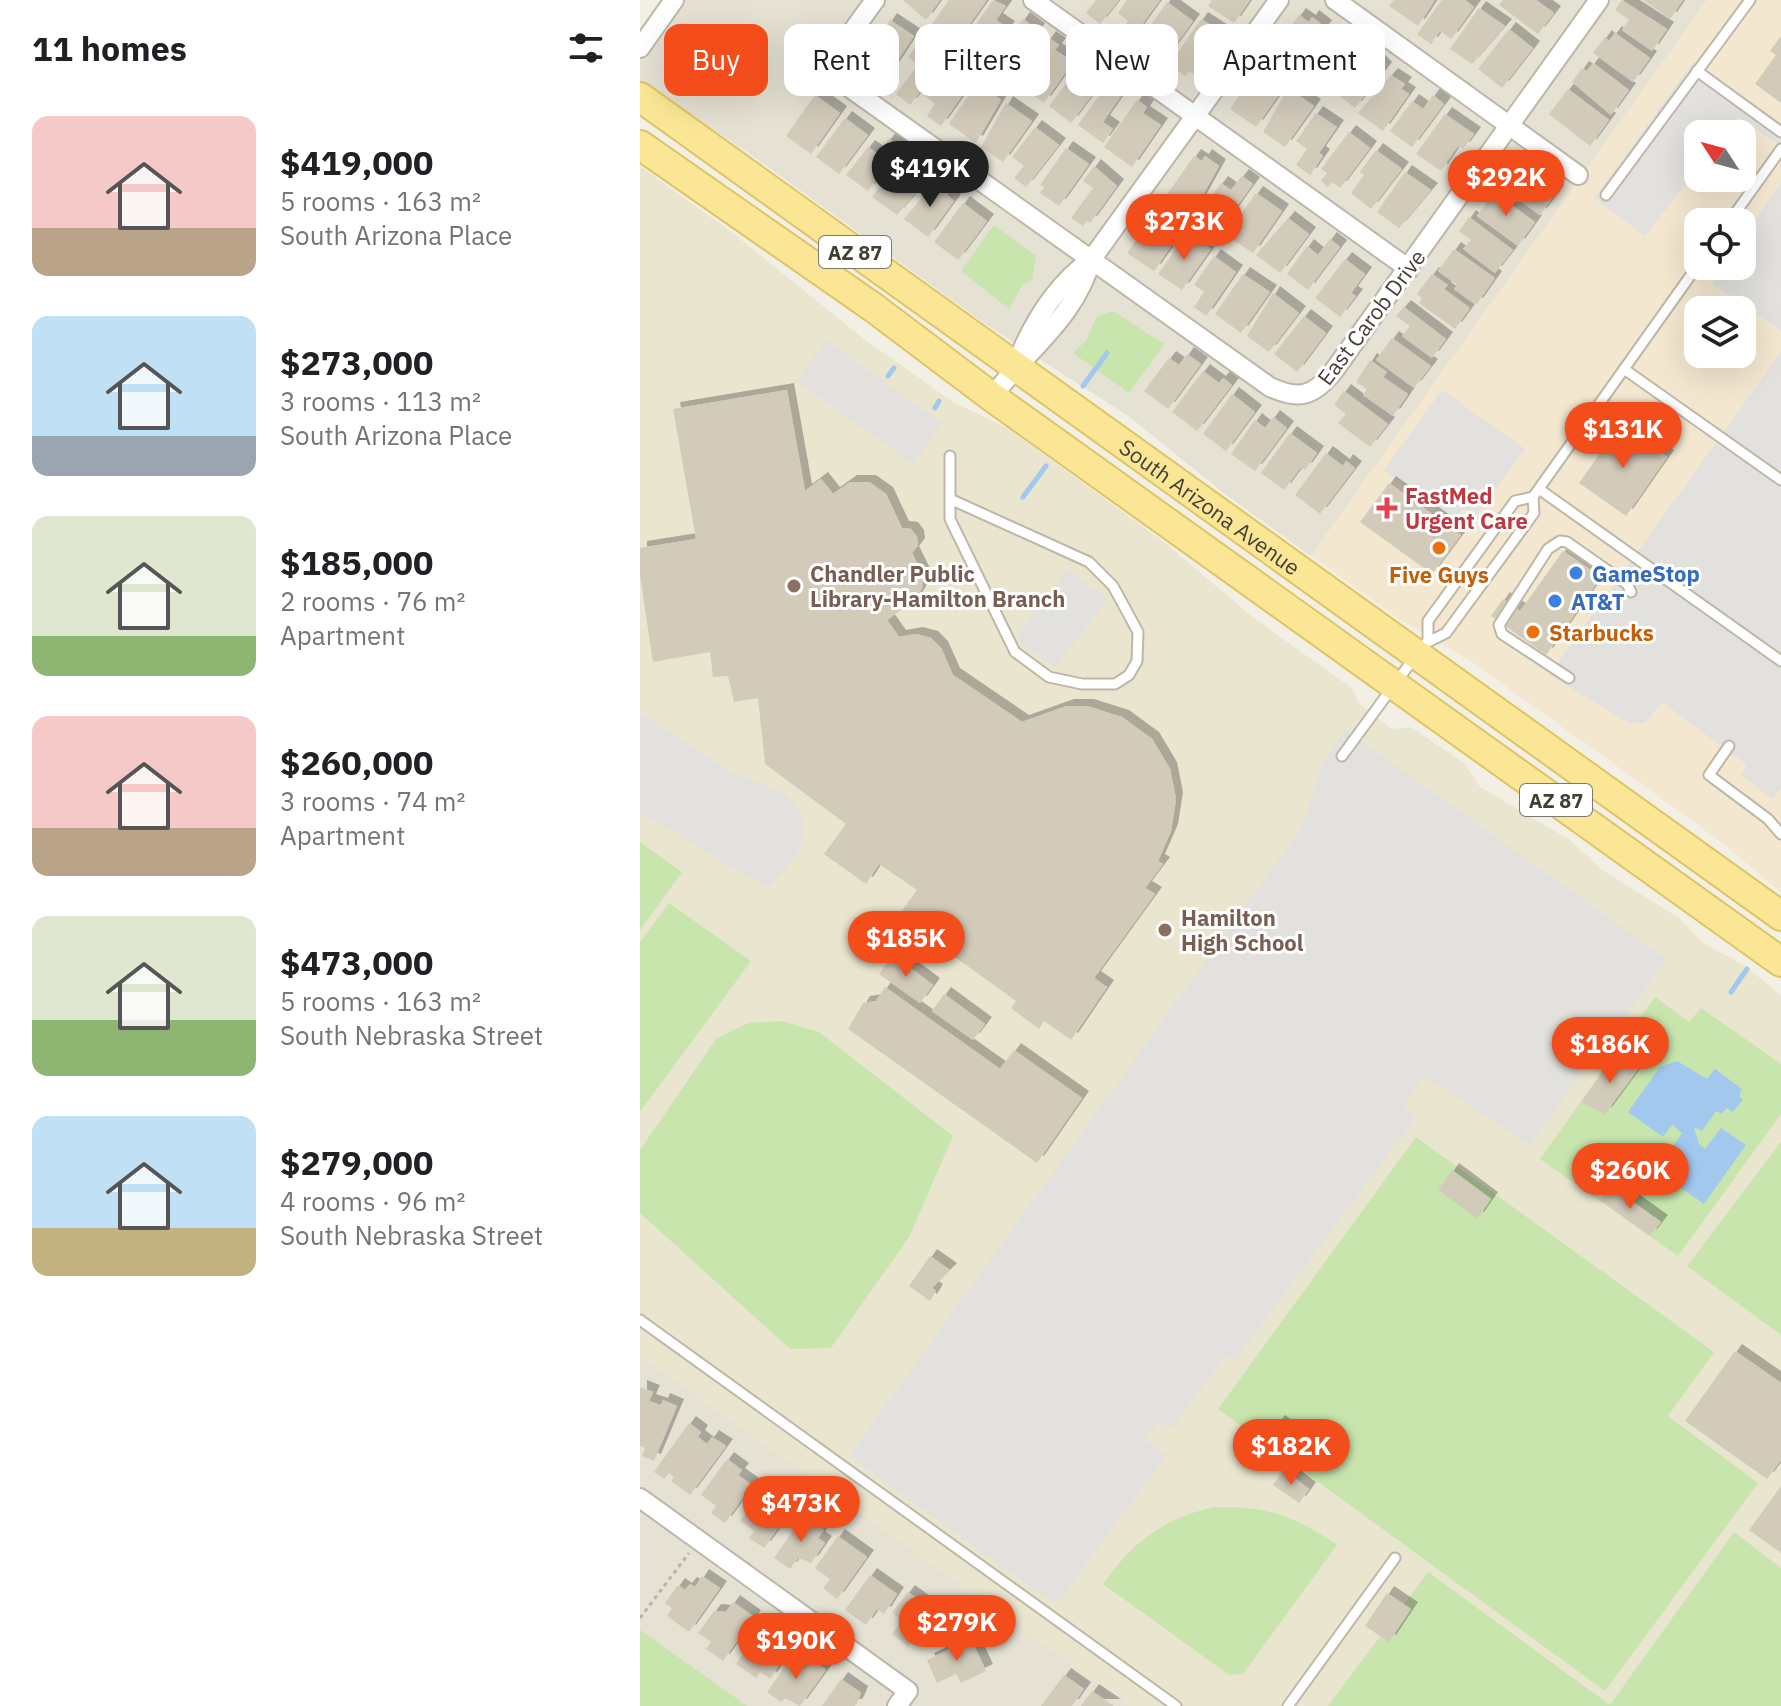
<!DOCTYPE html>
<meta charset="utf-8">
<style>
:root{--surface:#fff;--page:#f2f2f2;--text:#202124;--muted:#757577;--accent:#f24d1b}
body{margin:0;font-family:"IBM Plex Sans",sans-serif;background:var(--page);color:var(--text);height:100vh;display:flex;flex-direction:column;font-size:30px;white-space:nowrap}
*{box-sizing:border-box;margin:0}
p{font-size:26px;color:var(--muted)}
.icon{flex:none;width:44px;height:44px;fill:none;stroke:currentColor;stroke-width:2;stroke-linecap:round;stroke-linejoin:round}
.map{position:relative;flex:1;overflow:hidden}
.drawer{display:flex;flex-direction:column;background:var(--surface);width:640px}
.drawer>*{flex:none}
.hud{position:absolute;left:24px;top:24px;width:760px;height:72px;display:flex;gap:16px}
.needle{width:52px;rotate:306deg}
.buttons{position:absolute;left:1044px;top:120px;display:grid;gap:16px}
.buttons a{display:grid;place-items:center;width:72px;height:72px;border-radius:16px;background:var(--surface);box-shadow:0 8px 32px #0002;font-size:40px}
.price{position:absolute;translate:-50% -68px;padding:0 18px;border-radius:28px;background:var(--accent);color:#fff;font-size:26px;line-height:52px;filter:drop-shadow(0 2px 4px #0008)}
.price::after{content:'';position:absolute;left:50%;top:48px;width:24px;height:18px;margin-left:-12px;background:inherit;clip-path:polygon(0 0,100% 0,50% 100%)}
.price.current{background:#222;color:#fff}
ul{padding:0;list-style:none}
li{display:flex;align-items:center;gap:24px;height:200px;padding:0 32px}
li span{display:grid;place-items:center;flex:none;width:224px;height:160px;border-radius:16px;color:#555}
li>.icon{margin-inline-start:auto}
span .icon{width:96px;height:96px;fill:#fffc;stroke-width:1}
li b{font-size:34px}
h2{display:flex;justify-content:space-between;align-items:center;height:96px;padding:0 32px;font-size:34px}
.chip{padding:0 28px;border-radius:16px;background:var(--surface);box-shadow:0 8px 32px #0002;font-size:28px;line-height:72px}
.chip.current{background:var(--accent);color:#fff}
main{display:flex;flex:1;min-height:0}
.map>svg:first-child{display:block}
.residential{fill:#e5e1d3}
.commercial{fill:#f3e7d0;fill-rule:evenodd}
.education{fill:#eae5cf}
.green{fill:#c8e5ae}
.parking{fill:#e2e1dd}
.water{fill:#a2c8ed}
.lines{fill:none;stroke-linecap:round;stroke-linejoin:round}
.stream{stroke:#a2c8ed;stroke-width:5}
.building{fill:#d3cbba;filter:url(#shadow)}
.lane-casing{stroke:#bdb7a8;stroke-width:13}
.street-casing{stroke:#bdb7a8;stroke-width:22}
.primary-casing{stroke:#dfc465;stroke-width:32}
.path{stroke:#beb499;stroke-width:3;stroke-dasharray:4 4;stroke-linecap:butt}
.lane{stroke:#fff;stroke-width:9}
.street{stroke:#fff;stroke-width:18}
.primary{stroke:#fae695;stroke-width:28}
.health-dot{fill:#e0444e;stroke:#fff;stroke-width:3}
.food-dot{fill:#e8710a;stroke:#fff;stroke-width:3}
.shop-dot{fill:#3f7fe0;stroke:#fff;stroke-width:3}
.education-dot{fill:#8d6e63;stroke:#fff;stroke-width:3}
.labels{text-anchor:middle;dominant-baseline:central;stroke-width:6;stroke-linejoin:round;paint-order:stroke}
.shield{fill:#fff;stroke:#7c7972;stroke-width:2}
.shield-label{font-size:20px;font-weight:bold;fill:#443f35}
.street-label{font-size:22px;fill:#443f35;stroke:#fff}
.health-label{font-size:22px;font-weight:bold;fill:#be3a42;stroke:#fff;text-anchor:start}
.education-label{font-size:22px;font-weight:bold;fill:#785e54;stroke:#fff;text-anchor:start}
.shop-label{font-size:22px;font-weight:bold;fill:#366cbe;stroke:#fff;text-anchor:start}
.food-label{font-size:22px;font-weight:bold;fill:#c56008;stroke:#fff}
</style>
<main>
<section class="drawer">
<h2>11 homes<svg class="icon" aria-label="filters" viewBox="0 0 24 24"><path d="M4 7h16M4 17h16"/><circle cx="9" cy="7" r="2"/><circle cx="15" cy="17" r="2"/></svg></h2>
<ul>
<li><span style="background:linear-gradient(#f6c9c9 70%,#b9a48a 0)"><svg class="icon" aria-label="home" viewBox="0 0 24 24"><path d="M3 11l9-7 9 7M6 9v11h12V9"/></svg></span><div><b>$419,000</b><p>5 rooms · 163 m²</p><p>South Arizona Place</p></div></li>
<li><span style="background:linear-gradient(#bfe0f5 75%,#9aa5b1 0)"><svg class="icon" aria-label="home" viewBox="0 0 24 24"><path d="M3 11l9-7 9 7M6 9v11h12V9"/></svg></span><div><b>$273,000</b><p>3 rooms · 113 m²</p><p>South Arizona Place</p></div></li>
<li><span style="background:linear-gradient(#dfe7d0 75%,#8fb573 0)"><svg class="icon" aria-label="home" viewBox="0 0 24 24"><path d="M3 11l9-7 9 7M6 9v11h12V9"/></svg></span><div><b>$185,000</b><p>2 rooms · 76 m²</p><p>Apartment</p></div></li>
<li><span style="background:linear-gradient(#f6c9c9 70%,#b9a48a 0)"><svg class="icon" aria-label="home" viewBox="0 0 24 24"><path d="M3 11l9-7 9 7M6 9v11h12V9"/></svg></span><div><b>$260,000</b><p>3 rooms · 74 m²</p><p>Apartment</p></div></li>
<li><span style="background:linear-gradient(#dfe7d0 65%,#8fb573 0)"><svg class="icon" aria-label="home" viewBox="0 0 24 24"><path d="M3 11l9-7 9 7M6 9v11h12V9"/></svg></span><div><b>$473,000</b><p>5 rooms · 163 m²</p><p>South Nebraska Street</p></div></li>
<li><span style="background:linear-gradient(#bfe0f5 70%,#c2b280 0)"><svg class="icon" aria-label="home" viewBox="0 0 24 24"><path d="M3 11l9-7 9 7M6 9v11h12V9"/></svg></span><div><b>$279,000</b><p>4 rooms · 96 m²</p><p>South Nebraska Street</p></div></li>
</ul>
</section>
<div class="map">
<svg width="1141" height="1706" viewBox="0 0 1141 1706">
<defs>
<filter id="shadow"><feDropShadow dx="7" dy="-7" stdDeviation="0" flood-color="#0004"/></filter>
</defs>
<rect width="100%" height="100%" fill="#f2efe5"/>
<g class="residential">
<polygon points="43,0 1067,0 671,556 585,494 491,418 344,323 107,152 0,81 0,61"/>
<polygon points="0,1355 319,1583 489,1706 0,1706"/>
</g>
<path class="commercial" d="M 1067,0 L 1141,0 L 1141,892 L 1081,842 L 981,769 L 823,656 L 759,619 L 671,556 ZM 1058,134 L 1102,134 L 1102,178 L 1058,178 ZM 1058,222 L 1102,222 L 1102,266 L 1058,266 ZM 1058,310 L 1102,310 L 1102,354 L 1058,354 Z"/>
<polygon class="education" points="0,166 90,231 224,339 313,402 369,429 525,543 615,619 712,688 719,703 752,729 771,727 824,763 840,787 930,840 962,870 1039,918 1062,942 1105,966 1141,995 1141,1706 489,1706 0,1355"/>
<g class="green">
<polygon points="354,225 396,256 392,280 383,284 369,309 321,271"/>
<polygon points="473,311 524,344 489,393 433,353 447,340 456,317"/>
<polygon points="0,842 42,872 0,930"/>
<polygon points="29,903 111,961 0,1112 0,942"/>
<polygon points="1015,997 1049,1022 1061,1008 1141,1064 1141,1114 1038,1256 900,1159"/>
<polygon points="141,1021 179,1032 313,1136 269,1237 191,1348 150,1349 0,1213 0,1150 76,1039 108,1023"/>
<polygon points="776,1137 1074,1352 1028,1416 1118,1483 965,1691 578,1409"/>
<polygon points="1141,1142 1141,1335 1047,1266"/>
<path d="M 575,1507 C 627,1506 655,1516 697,1545 L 603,1674 L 589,1675 L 463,1584 C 492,1542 526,1517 575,1507 Z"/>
<polygon points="1094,1532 1141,1568 1141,1706 688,1706 788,1572 970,1705"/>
<polygon points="0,1630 107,1706 0,1706"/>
</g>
<g class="parking">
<polygon points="1054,61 1141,123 1141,147 1098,117 1085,134 1058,134 1058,168 1005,236 954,198"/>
<polygon points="1141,182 1141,330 1072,284 1084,266 1102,266 1102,240"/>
<polygon points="186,340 302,423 273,464 157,381"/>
<polygon points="1141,352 1141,789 1133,799 1100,775 1107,765 1022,702 1005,723 989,723 909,675"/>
<polygon points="802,390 885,449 836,515 823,508 812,521 744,470"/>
<polygon points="427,570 467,599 416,668 376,639"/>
<polygon points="0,714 95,774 145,793 162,813 164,837 154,859 127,888 0,812"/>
<polygon points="705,729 1027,959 889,1145 785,1077 763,1107 776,1117 595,1360 586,1355 532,1428 518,1422 505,1440 526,1455 416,1605 209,1456 662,827 680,769"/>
</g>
<polygon class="water" points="1037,1061 1067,1079 1075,1069 1102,1089 1099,1096 1103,1099 1093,1112 1087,1108 1081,1114 1076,1111 1062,1131 1054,1127 1059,1144 1065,1149 1081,1128 1106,1145 1064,1204 1016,1170 1042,1133 1032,1125 1023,1137 988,1112 1020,1067"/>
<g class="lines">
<g class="stream">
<polyline points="248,376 254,368"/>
<polyline points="443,386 467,353"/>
<polyline points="295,408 299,401"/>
<polyline points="383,497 406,466"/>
<polyline points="1091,992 1107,969"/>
</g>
</g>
<g class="building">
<polygon points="263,0 300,0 286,20"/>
<polygon points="309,0 347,0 317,42 292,24"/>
<polygon points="353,0 366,6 356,20 368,28 346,58 323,43"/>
<polygon points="456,0 479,0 460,24 446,13"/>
<polygon points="487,0 520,0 488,44 477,36 488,21 478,13"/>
<polygon points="572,0 610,0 594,23 568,6"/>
<polygon points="754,0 795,0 778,26 749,6"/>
<polygon points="802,0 825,0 834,7 811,39 800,31 791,44 777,34"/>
<polygon points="863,0 896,0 914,13 898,34 859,5"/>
<polygon points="982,0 1027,29 1012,51 982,30 989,20 975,10"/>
<polygon points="1003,0 1043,0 1030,19"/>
<polygon points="527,2 553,21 524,61 498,43"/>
<polygon points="839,8 865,26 832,64 810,49"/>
<polygon points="659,15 669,22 672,17 685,27 656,68 633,51"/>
<polygon points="383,19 398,30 381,54 389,60 375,79 352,63"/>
<polygon points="561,19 586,35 557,77 549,71 545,76 529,65"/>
<polygon points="250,20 274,36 247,77 223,61"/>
<polygon points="869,29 893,48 862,88 838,69"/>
<polygon points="706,33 717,41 684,84 663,68 684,41 694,49"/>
<polygon points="975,33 1010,58 993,82 953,53 965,37 969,41"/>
<polygon points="1141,36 1141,103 1115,84 1136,55 1130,51"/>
<polygon points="409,38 419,45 415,50 433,62 404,103 377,84"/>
<polygon points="279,42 304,60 270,105 256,94 278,65 268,57"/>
<polygon points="729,52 745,69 715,108 693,91 719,56 724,60"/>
<polygon points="439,58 454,70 445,82 456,90 431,123 409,106 431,77 427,74"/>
<polygon points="308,63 333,80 301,126 287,116 295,104 285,96"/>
<polygon points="953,63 989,90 971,115 932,82 942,68 947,71"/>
<polygon points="619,68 645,86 616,127 590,109"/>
<polygon points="751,75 765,84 761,89 769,94 743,131 718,113"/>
<polygon points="337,83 361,100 336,143 309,124"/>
<polygon points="468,83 483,93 463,122 473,129 463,143 438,125"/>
<polygon points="648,88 674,106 645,147 623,132"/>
<polygon points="928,89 969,120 950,146 909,114"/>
<polygon points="175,95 200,113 171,154 146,136"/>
<polygon points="793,95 804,104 772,147 750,131 772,101 783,109"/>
<polygon points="497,100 507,107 503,113 521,125 492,167 464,147"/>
<polygon points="366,103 392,121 363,162 341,147"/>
<polygon points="676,113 697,127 679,153 683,156 670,175 656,165 667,149 656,141"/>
<polygon points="805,114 834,134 823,149 818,146 801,171 776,154"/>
<polygon points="205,118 228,135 199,174 176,157"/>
<polygon points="395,127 419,145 386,187 374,178 384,166 372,157"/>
<polygon points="709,132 730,148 700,188 692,182 688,187 681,181 687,173 681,169"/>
<polygon points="249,139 260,147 228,191 206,175 228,147 238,154"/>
<polygon points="426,148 449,164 419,206 400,193 404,187 400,185"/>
<polygon points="736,150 762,169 731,209 711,193 724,175 720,172"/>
<polygon points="554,156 562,161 565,156 579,166 554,211 528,193"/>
<polygon points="264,157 279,167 275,175 283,164 294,171 257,215 232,197"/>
<polygon points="454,166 477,186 450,223 447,221 443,226 431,218 453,188 443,181"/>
<polygon points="881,166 917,192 900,215 859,186 871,170 875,174"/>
<polygon points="765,172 791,190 759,228 737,212"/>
<polygon points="602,176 613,184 582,227 560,211 581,183 591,190"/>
<polygon points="296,181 309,191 307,195 314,201 288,237 264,219"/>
<polygon points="857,188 873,199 870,204 895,222 878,246 837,216"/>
<polygon points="616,193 642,211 613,253 586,235"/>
<polygon points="323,203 347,221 318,260 294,242"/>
<polygon points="516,211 543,229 514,271 487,253"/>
<polygon points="829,217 873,250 855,273 823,249 831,240 819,231"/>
<polygon points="648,218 669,234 640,273 616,255"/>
<polygon points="547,233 571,249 542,290 518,274"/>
<polygon points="690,239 700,247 668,290 647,274 667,246 678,255"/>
<polygon points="814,249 855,278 836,305 814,289 817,285 798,271"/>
<polygon points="574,256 596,272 566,316 554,307 564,292 554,285"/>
<polygon points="705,259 725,274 711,293 716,296 700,317 675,298"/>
<polygon points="603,274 630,292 601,333 575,314"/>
<polygon points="792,274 808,285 804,289 830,308 815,329 779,303 782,298 777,294"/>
<polygon points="633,293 659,313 629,352 607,336"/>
<polygon points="764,307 806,339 792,358 762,336 770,326 756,316"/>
<polygon points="664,316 686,333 657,372 634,354"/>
<polygon points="752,338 791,366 774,388 736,360"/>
<polygon points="547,354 561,364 528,409 504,391 529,358 539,365"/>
<polygon points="730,360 747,372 743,377 768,394 753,416 723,395 727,389 716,382"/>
<polygon points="563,371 579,383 583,378 592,385 557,431 532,412"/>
<polygon points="147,390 165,491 181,479 193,494 210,482 229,482 246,494 262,528 271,529 277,537 278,545 272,553 283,575 282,588 275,600 247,620 259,637 276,634 291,638 301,648 313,675 382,722 427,706 447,706 482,717 512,739 530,769 536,799 531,831 518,861 523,864 505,888 515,894 454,978 467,987 431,1040 404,1021 399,1029 371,1008 376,1001 258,916 277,890 239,864 226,884 184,854 206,824 125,764 118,698 94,702 88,676 73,677 70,652 13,662 0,575 0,548 56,539 33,409"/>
<polygon points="704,391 748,424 730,447 698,423 706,414 694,405"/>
<polygon points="592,394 615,412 586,451 563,434"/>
<polygon points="633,417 647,428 615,471 591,454 615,420 625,428"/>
<polygon points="981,424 1027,457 986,516 939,483"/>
<polygon points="650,433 677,453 665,470 661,467 644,490 621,473"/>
<polygon points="686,453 703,466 706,461 715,468 680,514 655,495"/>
<polygon points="749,483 821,535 792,574 720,522"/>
<polygon points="923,551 961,577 906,655 851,616 863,599 880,611"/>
<polygon points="253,955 293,985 280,1003 239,974"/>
<polygon points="245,987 360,1069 374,1050 442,1098 397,1163 208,1029 223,1003 236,1001"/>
<polygon points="304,994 345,1024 333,1040 292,1011"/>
<polygon points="998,1027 1012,1038 1006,1046 1013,1051 1003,1064 985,1050"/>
<polygon points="975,1055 999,1068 965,1114 941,1102"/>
<polygon points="812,1170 851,1199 837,1219 798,1190"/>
<polygon points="971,1186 1021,1222 1010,1236 960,1200"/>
<polygon points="290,1256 310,1270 292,1288 296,1291 290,1301 269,1286"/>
<polygon points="1095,1351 1141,1383 1141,1460 1127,1479 1045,1421"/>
<polygon points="0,1387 13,1392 9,1401 21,1405 23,1400 37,1406 14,1461 2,1456 5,1448 0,1446"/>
<polygon points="638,1422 668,1443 655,1461 625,1439"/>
<polygon points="49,1423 61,1432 58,1437 67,1444 72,1437 86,1446 50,1495 31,1481 34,1477 29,1473 24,1479 14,1472"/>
<polygon points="87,1459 102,1470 98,1475 112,1485 85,1523 71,1513 76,1506 61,1495"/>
<polygon points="644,1470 669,1489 659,1503 633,1485"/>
<polygon points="1141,1486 1141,1553 1109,1530"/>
<polygon points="123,1489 152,1509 124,1548 109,1538 114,1531 100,1521"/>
<polygon points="164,1515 184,1530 178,1538 185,1543 171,1563 158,1558 150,1569 134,1558"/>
<polygon points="198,1536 227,1557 197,1599 183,1588 190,1579 175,1568"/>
<polygon points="230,1575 257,1594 244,1614 237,1609 226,1625 205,1610"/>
<polygon points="62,1576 80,1588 49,1632 27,1616 32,1608 25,1603 38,1585 45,1590 50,1584 55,1587"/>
<polygon points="268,1592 294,1611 268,1646 252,1634 262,1621 252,1613"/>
<polygon points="747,1593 771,1609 749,1642 725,1626"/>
<polygon points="93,1602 114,1617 83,1661 66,1649 71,1642 58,1633 74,1611 86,1612"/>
<polygon points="124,1623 145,1638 138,1646 145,1656 130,1679 120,1672 116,1678 96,1664"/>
<polygon points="331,1639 346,1671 321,1683 316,1674 297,1683 287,1660"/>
<polygon points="153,1655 164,1669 172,1659 186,1670 160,1706 145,1698 141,1702 127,1692"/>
<polygon points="424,1675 444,1689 432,1706 401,1706"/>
<polygon points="201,1679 221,1693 217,1703 215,1706 182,1706"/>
<polygon points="452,1691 474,1706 441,1706"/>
</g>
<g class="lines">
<g class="lane-casing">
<g id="lane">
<polyline points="1057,71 1141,132"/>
<polyline points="966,195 1110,0"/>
<polyline points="1089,222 1141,149"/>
<polyline points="984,369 1141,480"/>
<polyline points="310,456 310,519 375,652 409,677 442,684 475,684 489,675 497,661 498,632 473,586 449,562 310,499"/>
<polyline points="899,489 1141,661"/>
<polyline points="788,639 788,621 875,501 893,497 1058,265"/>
<polyline points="786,643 806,633 894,513 893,497"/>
<polyline points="929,678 862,634 859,625 908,549 920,541 927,542 987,584 991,592"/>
<polyline points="1089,746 1069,775 1128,819 1141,834"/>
<polyline points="702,756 774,658"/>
<polyline points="0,1320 536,1706"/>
<polyline points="648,1706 755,1558"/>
</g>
</g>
<g class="street-casing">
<g id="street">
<path d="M 235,0 L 206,40 L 199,55 L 198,73 L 210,88 L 630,387 C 658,400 673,397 693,372 L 959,0"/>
<polyline points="393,0 769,269"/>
<polyline points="695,0 938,175"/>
<polyline points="0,48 34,0"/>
<path d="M 375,367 C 391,326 415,285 451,260 L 639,0"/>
<path d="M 352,397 C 386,351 436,317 451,260"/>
<polyline points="0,1498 268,1691 257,1706"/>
</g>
</g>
<g class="primary-casing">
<g id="primary">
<path id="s1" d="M 0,97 L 1141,916"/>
<polyline points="0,145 234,308 352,397 1141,962"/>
</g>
</g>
<polyline class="path" points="0,1618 49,1553"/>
<use href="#lane" class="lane"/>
<use href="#street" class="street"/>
<use href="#primary" class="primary"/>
</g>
<path class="health-dot" d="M743 496h8v8h8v8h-8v8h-8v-8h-8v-8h8z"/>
<g class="food-dot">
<circle cx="799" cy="548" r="8"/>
<circle cx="893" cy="632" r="8"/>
</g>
<g class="shop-dot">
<circle cx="936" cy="573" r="8"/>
<circle cx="915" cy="601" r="8"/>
</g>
<g class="education-dot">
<circle cx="154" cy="586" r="8"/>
<circle cx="525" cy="930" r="8"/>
</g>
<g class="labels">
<g class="shield">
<rect x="179" y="236" width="72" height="32" rx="6"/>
<rect x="880" y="784" width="72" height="32" rx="6"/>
</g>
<g class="shield-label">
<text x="215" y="252">AZ 87</text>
<text x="916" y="800">AZ 87</text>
</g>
<g class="street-label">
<text transform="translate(731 317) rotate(-53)">East Carob Drive</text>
<text stroke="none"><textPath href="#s1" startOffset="702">South Arizona Avenue</textPath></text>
</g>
<g class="health-label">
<text x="765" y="495">FastMed<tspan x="765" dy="25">Urgent Care</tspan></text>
</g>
<g class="education-label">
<text x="170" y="573">Chandler Public<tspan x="170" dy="25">Library-Hamilton Branch</tspan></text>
<text x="541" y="917">Hamilton<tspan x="541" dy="25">High School</tspan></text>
</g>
<g class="shop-label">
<text x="952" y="573">GameStop</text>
<text x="931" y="601">AT&amp;T</text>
</g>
<g class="food-label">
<text x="799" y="574">Five Guys</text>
<text x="909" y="632" text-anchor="start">Starbucks</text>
</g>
</g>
</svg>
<div class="buttons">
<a><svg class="needle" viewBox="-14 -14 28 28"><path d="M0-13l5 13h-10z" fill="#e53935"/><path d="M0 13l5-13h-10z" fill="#757577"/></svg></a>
<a><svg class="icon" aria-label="locate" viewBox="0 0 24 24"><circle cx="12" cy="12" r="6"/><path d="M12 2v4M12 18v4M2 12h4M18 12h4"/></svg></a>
<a><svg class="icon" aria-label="layers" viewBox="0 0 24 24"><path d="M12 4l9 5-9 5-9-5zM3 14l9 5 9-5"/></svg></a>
</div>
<b class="price current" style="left:290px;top:209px">$419K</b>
<b class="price" style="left:866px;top:218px">$292K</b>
<b class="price" style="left:544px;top:262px">$273K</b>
<b class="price" style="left:983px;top:470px">$131K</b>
<b class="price" style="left:266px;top:979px">$185K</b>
<b class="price" style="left:970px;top:1085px">$186K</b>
<b class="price" style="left:990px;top:1211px">$260K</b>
<b class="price" style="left:651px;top:1487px">$182K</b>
<b class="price" style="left:161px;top:1544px">$473K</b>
<b class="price" style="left:317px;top:1663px">$279K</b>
<b class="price" style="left:156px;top:1681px">$190K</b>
<div class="hud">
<a class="chip current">Buy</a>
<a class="chip">Rent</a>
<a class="chip">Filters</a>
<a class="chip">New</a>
<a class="chip">Apartment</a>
</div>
</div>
</main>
